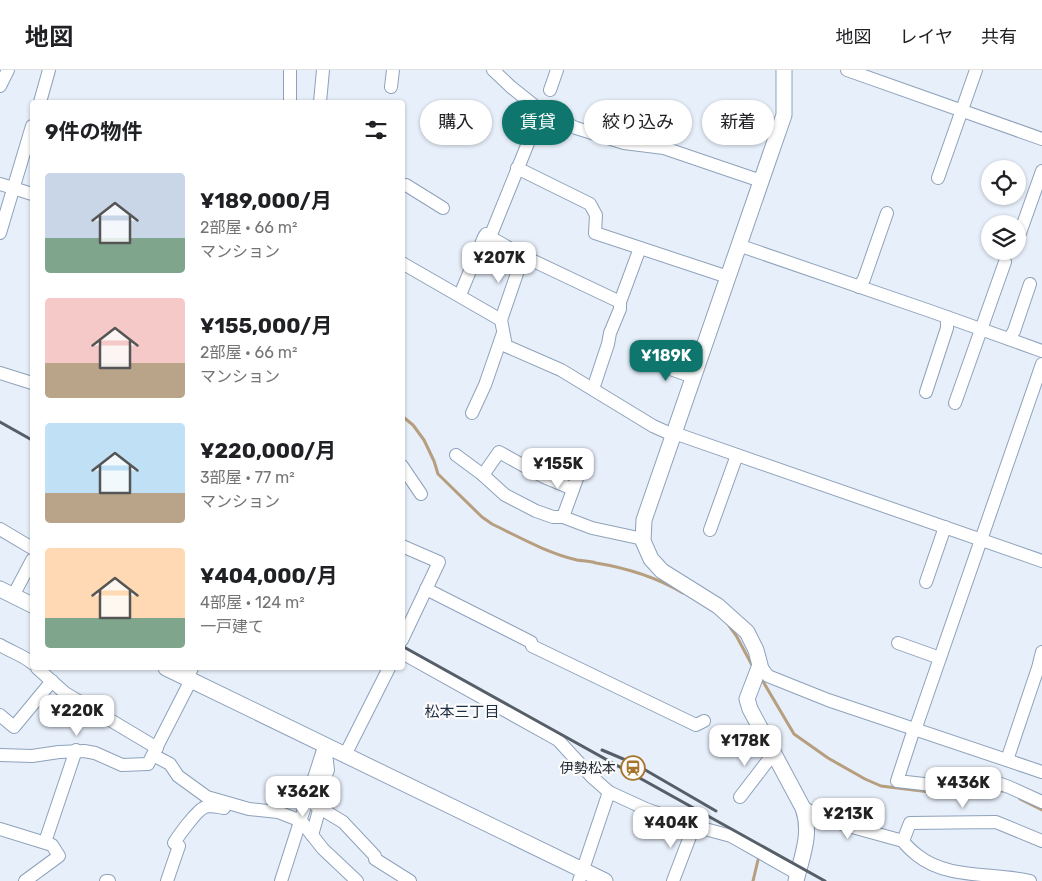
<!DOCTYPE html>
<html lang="ja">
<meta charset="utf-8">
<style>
:root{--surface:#fff;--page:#f6f6f6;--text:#202124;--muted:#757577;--line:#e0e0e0;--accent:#0f766e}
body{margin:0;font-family:Rubik,"Noto Sans JP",sans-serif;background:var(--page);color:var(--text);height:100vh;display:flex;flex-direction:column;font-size:19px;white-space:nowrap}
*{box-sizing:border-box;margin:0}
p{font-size:16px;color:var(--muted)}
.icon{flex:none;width:28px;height:28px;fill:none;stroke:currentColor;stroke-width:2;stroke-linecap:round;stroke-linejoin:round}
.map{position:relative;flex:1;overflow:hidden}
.details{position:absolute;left:30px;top:30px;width:375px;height:570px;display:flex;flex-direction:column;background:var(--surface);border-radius:5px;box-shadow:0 1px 4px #0004}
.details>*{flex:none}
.guide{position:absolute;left:420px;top:30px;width:475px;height:45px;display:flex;gap:10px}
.controls{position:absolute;left:981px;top:90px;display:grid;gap:10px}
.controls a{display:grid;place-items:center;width:45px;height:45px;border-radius:50%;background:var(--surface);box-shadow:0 1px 4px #0004;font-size:25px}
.price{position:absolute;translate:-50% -42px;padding:0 11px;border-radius:10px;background:#fff;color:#222;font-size:16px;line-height:32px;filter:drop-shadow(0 1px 2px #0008)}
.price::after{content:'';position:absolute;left:50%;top:30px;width:15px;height:11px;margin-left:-8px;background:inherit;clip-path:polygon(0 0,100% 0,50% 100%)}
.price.active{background:var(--accent);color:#fff}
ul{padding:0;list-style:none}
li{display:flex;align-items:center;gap:15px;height:125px;padding:0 15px}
li span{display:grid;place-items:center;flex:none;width:140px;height:100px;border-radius:5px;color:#555}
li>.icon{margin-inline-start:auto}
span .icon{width:60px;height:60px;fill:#fffc;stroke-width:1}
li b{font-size:21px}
h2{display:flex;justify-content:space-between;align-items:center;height:60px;padding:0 15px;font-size:21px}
.pill{padding:0 18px;border-radius:22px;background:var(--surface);box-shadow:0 1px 4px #0004;font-size:18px;line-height:45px}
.pill.active{background:var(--accent);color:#fff}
header{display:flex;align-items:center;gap:30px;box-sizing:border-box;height:70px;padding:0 25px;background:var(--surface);border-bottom:1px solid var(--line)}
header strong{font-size:24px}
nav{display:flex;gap:28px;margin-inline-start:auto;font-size:18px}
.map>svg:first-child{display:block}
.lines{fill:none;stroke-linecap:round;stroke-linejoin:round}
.stream{stroke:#b69e7f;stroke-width:3}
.minor-casing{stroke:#8ea2bb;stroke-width:14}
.tertiary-casing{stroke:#8ea2bb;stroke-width:17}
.minor{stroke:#fff;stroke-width:12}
.tertiary{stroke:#fff;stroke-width:15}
.rail{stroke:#565e68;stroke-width:3}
.labels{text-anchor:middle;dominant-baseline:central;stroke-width:4.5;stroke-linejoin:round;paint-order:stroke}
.poi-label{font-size:14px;fill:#222a34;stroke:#fbfbfb;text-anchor:end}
.neighbourhood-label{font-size:15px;fill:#1e2e43;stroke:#fbfbfb}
</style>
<header>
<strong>地図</strong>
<nav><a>地図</a><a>レイヤ</a><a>共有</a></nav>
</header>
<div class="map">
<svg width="1042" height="811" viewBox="0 0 1042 811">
<rect width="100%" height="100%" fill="#e7effa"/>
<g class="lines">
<g class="stream">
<path d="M 402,346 L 413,355 L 424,370 L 434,391 L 438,404 L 482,447 L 492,454 C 519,467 547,483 577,490 C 583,491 590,491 596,493 C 627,498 656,507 683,523"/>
<polyline points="727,553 737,567 753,597"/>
<polyline points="761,608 794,664 828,688 865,709 881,716 938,723 977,721 1003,721"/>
<polyline points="1020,729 1042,740"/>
<polyline points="753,811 758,790"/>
</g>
<g class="minor-casing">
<g id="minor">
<polyline points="290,0 290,32"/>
<polyline points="493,0 511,17 541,41 576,58 624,73 664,78 761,111"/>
<polyline points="847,0 1042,69"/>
<polyline points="0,16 8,0"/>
<polyline points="391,17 393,0"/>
<polyline points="550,20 557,0"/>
<polyline points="40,32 49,0"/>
<polyline points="320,32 323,0"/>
<polyline points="541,41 490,167 523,186 620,232 620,239 610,263 608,274 593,319"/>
<polyline points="517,98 590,134 596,145 595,163 728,207"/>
<polyline points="938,108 976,0"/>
<polyline points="0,114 32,124"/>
<polyline points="402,115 406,115 443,138"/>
<polyline points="0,163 32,56"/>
<polyline points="1020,163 1042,101"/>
<polyline points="738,175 930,241 1042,281"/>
<polyline points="402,193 501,250 506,276 561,300 653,356 673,365"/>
<polyline points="859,217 864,209 887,143"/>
<polyline points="460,225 484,167 486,164 490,167"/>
<polyline points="620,232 640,178"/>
<polyline points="501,250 523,186"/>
<polyline points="1009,269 1014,261 1030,214"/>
<polyline points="648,291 693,307"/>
<polyline points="0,303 32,313"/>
<polyline points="926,322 947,258 947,247"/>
<polyline points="955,333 1005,192"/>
<polyline points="472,343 485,315 503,263"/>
<polyline points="674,363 1042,491"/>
<polyline points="456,385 483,405 505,425 536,441 553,447 563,447 592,458 643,469"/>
<polyline points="402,396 421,424"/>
<polyline points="483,405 499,382 544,407 573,419"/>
<polyline points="563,447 579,403"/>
<polyline points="0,459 32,478"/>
<polyline points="710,460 737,385"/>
<polyline points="402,476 439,492 402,570"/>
<polyline points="926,512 945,457"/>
<polyline points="426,519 531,572 532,576 696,655 704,651"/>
<polyline points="13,526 32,490"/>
<polyline points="898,573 940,588"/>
<path d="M 0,575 C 11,582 23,585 32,593"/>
<polyline points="402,583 558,670 592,707 609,722 646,739 694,756 731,766 798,804"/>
<polyline points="760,595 768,606 828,630 1042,702"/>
<polyline points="37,598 65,623 157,678"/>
<polyline points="187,608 192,598"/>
<polyline points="0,645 14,657 52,611"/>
<polyline points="914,659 897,711 951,717 981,713 998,713 1009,717 1042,732"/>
<polyline points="915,660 1042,294"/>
<polyline points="325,675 328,700 315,735 343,752 375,786 375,789 410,811"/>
<polyline points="0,685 32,686 59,682 84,681 95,683 122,695 148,694 191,610"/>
<polyline points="153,685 170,694 178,706 207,727 249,739 278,742 301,751 323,779 357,811"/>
<polyline points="345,685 389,598"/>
<polyline points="1007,690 1038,598 1042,582"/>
<polyline points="740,727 773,684"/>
<path d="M 803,738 L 845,755 L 903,771 C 907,777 912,781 917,785 C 948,810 993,802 1030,811"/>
<polyline points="0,759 52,775 59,786 25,811"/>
<polyline points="312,765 320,737"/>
<polyline points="903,771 910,753 996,752 1042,771"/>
<polyline points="45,772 76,680"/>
<path d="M 174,773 C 179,765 197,740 205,737 C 210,735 218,737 224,738"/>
<polyline points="106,811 109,811"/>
<polyline points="167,811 179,776"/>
<polyline points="281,811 323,680"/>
<polyline points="579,811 609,722"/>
<polyline points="673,811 694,756"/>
</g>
</g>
<g class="tertiary-casing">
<g id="tertiary">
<path d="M 784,0 L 784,45 L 644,450 L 643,471 L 651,489 L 662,501 L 718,536 L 747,562 L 756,580 L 760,595 L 747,629 L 750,639 L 803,738 C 812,763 802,786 796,811"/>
<polyline points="0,519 32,535"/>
<polyline points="166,598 605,811"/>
</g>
</g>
<use href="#minor" class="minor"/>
<use href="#tertiary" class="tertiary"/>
<g class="rail">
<polyline points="0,352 32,370"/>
<polyline points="402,576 825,811"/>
<polyline points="602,680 635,694 716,741"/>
</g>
</g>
<defs>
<g id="station-ring" transform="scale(1.25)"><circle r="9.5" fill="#fbfbfb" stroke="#a6752b" stroke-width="1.5"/><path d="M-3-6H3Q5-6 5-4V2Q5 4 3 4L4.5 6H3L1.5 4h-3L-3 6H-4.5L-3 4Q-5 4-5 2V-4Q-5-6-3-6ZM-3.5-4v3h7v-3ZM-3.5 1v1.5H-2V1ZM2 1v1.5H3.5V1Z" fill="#a6752b"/></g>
</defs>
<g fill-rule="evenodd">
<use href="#station-ring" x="633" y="698"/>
</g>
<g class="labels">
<g class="poi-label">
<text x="616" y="698">伊勢松本</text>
</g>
<g class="neighbourhood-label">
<text x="462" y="642">松本三丁目</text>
</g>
</g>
</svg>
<div class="controls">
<a><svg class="icon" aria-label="locate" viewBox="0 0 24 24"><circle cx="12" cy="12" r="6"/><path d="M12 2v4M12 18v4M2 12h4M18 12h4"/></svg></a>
<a><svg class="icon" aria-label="layers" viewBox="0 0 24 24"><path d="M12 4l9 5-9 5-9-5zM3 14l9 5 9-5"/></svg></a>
</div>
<b class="price" style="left:499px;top:214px">¥207K</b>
<b class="price active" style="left:666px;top:312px">¥189K</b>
<b class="price" style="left:558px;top:420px">¥155K</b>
<b class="price" style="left:77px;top:667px">¥220K</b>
<b class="price" style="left:745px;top:697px">¥178K</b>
<b class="price" style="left:963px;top:739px">¥436K</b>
<b class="price" style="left:303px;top:748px">¥362K</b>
<b class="price" style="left:848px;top:770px">¥213K</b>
<b class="price" style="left:671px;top:779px">¥404K</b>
<div class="guide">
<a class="pill">購入</a>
<a class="pill active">賃貸</a>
<a class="pill">絞り込み</a>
<a class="pill">新着</a>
</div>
<section class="details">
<h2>9件の物件<svg class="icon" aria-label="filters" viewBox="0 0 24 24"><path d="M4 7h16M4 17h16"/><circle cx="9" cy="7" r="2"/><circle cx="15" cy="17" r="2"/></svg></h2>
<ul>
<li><span style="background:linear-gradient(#c9d6e8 65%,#7fa58c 0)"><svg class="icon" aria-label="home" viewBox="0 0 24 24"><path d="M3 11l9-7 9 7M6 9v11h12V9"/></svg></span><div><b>¥189,000/月</b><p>2部屋 · 66 m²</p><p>マンション</p></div></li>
<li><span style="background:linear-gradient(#f6c9c9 65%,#b9a48a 0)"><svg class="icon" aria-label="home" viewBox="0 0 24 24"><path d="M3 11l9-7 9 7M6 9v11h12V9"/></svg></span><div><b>¥155,000/月</b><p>2部屋 · 66 m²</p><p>マンション</p></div></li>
<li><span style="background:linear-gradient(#bfe0f5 70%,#b9a48a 0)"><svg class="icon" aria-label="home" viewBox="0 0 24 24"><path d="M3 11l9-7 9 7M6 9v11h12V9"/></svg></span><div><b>¥220,000/月</b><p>3部屋 · 77 m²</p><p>マンション</p></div></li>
<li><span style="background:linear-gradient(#ffd9b3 70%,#7fa58c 0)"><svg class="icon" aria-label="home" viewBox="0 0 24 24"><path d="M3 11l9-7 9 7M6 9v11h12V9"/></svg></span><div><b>¥404,000/月</b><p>4部屋 · 124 m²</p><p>一戸建て</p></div></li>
</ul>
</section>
</div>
